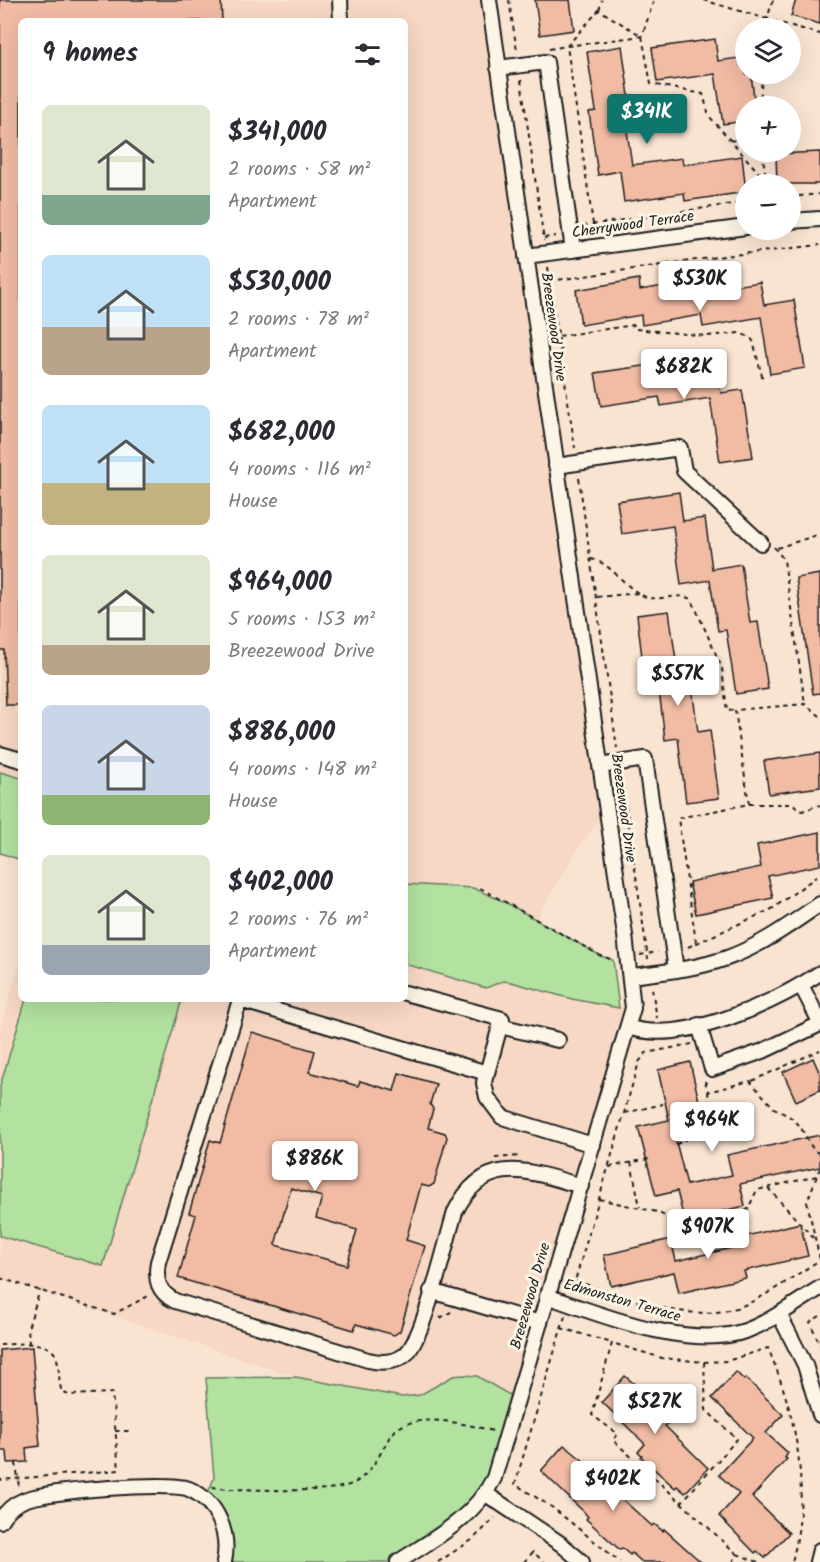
<!DOCTYPE html>
<meta charset="utf-8">
<style>
:root{--surface:#fff;--page:#f7f7f7;--text:#2b2b33;--muted:#7c7c81;--accent:#0f766e}
body{margin:0;font-family:Kalam,sans-serif;background:var(--page);color:var(--text);height:100vh;display:flex;flex-direction:column;font-size:22px;white-space:nowrap}
*{box-sizing:border-box;margin:0}
p{font-size:20px;color:var(--muted)}
.icon{flex:none;width:33px;height:33px;fill:none;stroke:currentColor;stroke-width:2;stroke-linecap:round;stroke-linejoin:round}
.map{position:relative;flex:1;overflow:hidden}
.drawer{position:absolute;left:18px;top:18px;width:390px;height:984px;display:flex;flex-direction:column;background:var(--surface);border-radius:9px;box-shadow:0 6px 24px #0002}
.drawer>*{flex:none}
.controls{position:absolute;left:735px;top:18px;display:grid;gap:12px}
.controls a{display:grid;place-items:center;width:66px;height:66px;border-radius:50%;background:var(--surface);box-shadow:0 6px 24px #0002;font-size:30px}
.price{position:absolute;translate:-50% -51px;padding:0 14px;border-radius:6px;background:#fff;color:#222;font-size:20px;line-height:39px;filter:drop-shadow(0 2px 3px #0008)}
.price::after{content:'';position:absolute;left:50%;top:36px;width:18px;height:14px;margin-left:-9px;background:inherit;clip-path:polygon(0 0,100% 0,50% 100%)}
.price.active{background:var(--accent);color:#fff}
ul{padding:0;list-style:none}
li{display:flex;align-items:center;gap:18px;height:150px;padding:0 24px}
li span{display:grid;place-items:center;flex:none;width:168px;height:120px;border-radius:9px;color:#555}
li>.icon{margin-inline-start:auto}
span .icon{width:72px;height:72px;fill:#fffc;stroke-width:1}
li b{font-size:26px}
h2{display:flex;justify-content:space-between;align-items:center;height:72px;padding:0 24px;font-size:26px}
.map>svg:first-child{display:block}
.built{fill:#f7d8c4}
.green{fill:#b2e1a0;stroke:#677e5e;stroke-width:1.5}
.building{fill:#f1bba4;stroke:#1c1c1c;stroke-width:1.5;fill-rule:evenodd}
.lines{fill:none;stroke-linecap:round;stroke-linejoin:round}
.minor-casing{stroke:#1c1c1c;stroke-width:18}
.path{stroke:#1c1c1c;stroke-width:2;stroke-dasharray:4.5 4.5;stroke-linecap:butt}
.minor{stroke:#fcf5e5;stroke-width:14}
.labels{text-anchor:middle;dominant-baseline:central;stroke-width:6;stroke-linejoin:round;paint-order:stroke}
.street-label{font-size:15px;fill:#1c1c1c;stroke:#fcf5e5}
</style>
<div class="map">
<svg width="820" height="1562" viewBox="0 0 820 1562">
<rect width="100%" height="100%" fill="#f9e4d2"/>
<filter id="ink" filterUnits="userSpaceOnUse"><feTurbulence type="fractalNoise" baseFrequency=".0167" numOctaves="2"/><feDisplacementMap in="SourceGraphic" scale="12" xChannelSelector="R" yChannelSelector="G"/><feConvolveMatrix kernelMatrix="1 2 1 2 8 2 1 2 1" color-interpolation-filters="sRGB"/></filter>
<g filter="url(#ink)">
<g class="built">
<polygon points="0,0 489,0 606,812 580,845 536,920 480,888 405,884 405,21 21,21 21,778 0,772"/>
<polygon points="21,959 21,999 405,999 405,964 486,988 503,981 511,982 572,999 633,1008 518,1400 477,1376 464,1375 453,1376 420,1395 402,1397 296,1377 0,1278 0,1028"/>
</g>
<g class="green">
<polygon points="0,772 21,778 21,860 0,853"/>
<polygon points="405,884 473,888 505,902 601,956 613,960 619,1008 572,999 511,982 503,981 486,988 405,964"/>
<polygon points="26,999 182,999 103,1266 0,1236 0,1086"/>
<polygon points="464,1375 477,1376 518,1400 486,1494 398,1562 224,1562 226,1547 205,1500 214,1478 206,1378 296,1377 402,1397 420,1395 453,1376"/>
</g>
<g class="building">
<polygon points="0,0 221,0 222,21 21,21 21,705 6,705 4,650 0,650"/>
<polygon points="535,0 570,0 574,30 540,35"/>
<polygon points="796,0 820,0 820,24 791,16"/>
<polygon points="715,39 718,61 746,57 746,74 751,74 755,106 746,106 746,121 723,124 715,74 657,82 652,48"/>
<polygon points="622,46 631,110 624,111 632,165 682,158 683,165 742,156 746,192 685,201 684,193 624,202 620,171 598,175 589,112 596,111 587,52"/>
<polygon points="820,152 820,184 777,184 776,154"/>
<polygon points="639,279 640,290 700,280 702,291 760,282 764,305 794,300 805,368 770,374 761,317 703,327 701,315 642,325 641,315 581,325 576,290"/>
<polygon points="716,363 721,393 742,390 753,457 720,462 710,398 661,406 659,397 601,406 595,373 657,364 659,373"/>
<polygon points="679,492 683,521 705,518 712,569 741,564 750,623 758,622 768,689 736,694 726,630 718,631 710,580 681,585 673,526 622,534 617,501"/>
<polygon points="820,574 820,693 813,694 796,578"/>
<polygon points="669,611 678,675 690,673 698,732 710,730 719,798 686,802 678,738 665,740 658,681 645,683 637,615"/>
<polygon points="820,753 820,787 769,794 764,761"/>
<polygon points="820,832 820,865 768,876 773,898 696,914 689,882 761,867 757,845"/>
<path d="M 252,1032 L 315,1051 L 309,1072 L 358,1086 L 360,1081 L 394,1091 L 399,1073 L 436,1084 L 430,1104 L 433,1109 L 428,1128 L 445,1133 L 447,1137 L 434,1184 L 429,1187 L 421,1185 L 406,1240 L 425,1246 L 400,1331 L 394,1335 L 356,1324 L 354,1330 L 178,1278 L 196,1215 L 189,1213 L 195,1193 L 210,1140 L 220,1143 ZM 291,1188 L 322,1197 L 316,1218 L 357,1230 L 347,1265 L 275,1245 Z"/>
<polygon points="813,1058 820,1074 820,1090 796,1101 783,1072"/>
<polygon points="690,1062 704,1123 673,1130 687,1185 732,1175 727,1155 820,1135 820,1167 740,1184 745,1206 684,1220 677,1191 656,1196 638,1127 669,1120 658,1070"/>
<polygon points="800,1223 808,1256 744,1271 746,1278 679,1293 674,1272 611,1286 604,1255 671,1239 676,1261 736,1247 734,1239"/>
<polygon points="32,1347 40,1446 26,1448 27,1462 8,1463 7,1451 0,1451 0,1350"/>
<polygon points="736,1372 744,1380 746,1378 783,1415 766,1433 788,1453 785,1458 787,1459 752,1497 789,1533 765,1558 757,1551 755,1553 719,1516 739,1494 719,1475 753,1438 712,1398"/>
<polygon points="625,1376 669,1413 668,1414 672,1418 665,1426 708,1468 685,1493 677,1486 675,1488 641,1457 642,1455 638,1452 645,1444 602,1402"/>
<polygon points="564,1445 608,1481 610,1488 652,1526 654,1524 663,1531 664,1529 701,1562 642,1562 632,1553 630,1555 622,1548 620,1550 586,1519 588,1517 584,1512 541,1471"/>
</g>
<g class="lines">
<g class="minor-casing">
<g id="minor">
<polyline points="340,0 341,21"/>
<polyline points="498,68 546,62 573,250"/>
<polyline points="790,221 820,219"/>
<polyline points="526,256 746,227"/>
<polyline points="556,466 680,448 684,471 761,543"/>
<polyline points="0,754 21,760"/>
<polyline points="600,766 645,759 676,970"/>
<path d="M 631,976 C 663,972 696,969 727,958 C 761,946 791,924 820,904"/>
<polyline points="801,985 820,1022"/>
<path d="M 405,993 L 502,1019 L 487,1073 L 240,1000 L 158,1262 C 155,1280 158,1292 175,1301 L 368,1360 C 381,1363 397,1363 407,1353 C 425,1333 446,1242 455,1212 C 484,1152 529,1171 581,1186"/>
<polyline points="699,1025 712,1069 763,1051 820,1024"/>
<polyline points="500,1026 558,1040"/>
<path d="M 628,1027 C 682,1046 774,1003 820,973"/>
<polyline points="486,1073 484,1083 487,1097 502,1117 593,1145"/>
<polyline points="431,1291 540,1323"/>
<path d="M 547,1296 C 603,1316 692,1351 748,1330 C 774,1320 797,1302 820,1288"/>
<polyline points="779,1314 805,1365 820,1415"/>
<polyline points="486,1494 561,1544 582,1562"/>
<path d="M 0,1521 C 5,1512 14,1504 24,1500 C 45,1491 169,1481 189,1489 C 217,1501 230,1533 224,1562"/>
<path d="M 398,1562 C 435,1538 474,1518 494,1478 L 633,1008 L 625,935 L 489,0"/>
<polyline points="817,1562 820,1550"/>
</g>
</g>
<g class="path">
<polyline points="509,0 517,51"/>
<polyline points="703,0 767,19 766,28"/>
<polyline points="773,0 767,19 820,34"/>
<polyline points="599,10 602,0"/>
<polyline points="549,49 567,46 599,10 642,36 651,84 703,94 709,116 767,182"/>
<polyline points="521,80 544,241"/>
<polyline points="760,106 762,74"/>
<polyline points="730,140 746,143"/>
<polyline points="762,152 767,184"/>
<polyline points="790,197 820,194"/>
<polyline points="593,224 567,46 642,36 654,0"/>
<polyline points="583,226 746,202"/>
<polyline points="544,238 556,236"/>
<polyline points="548,267 575,448"/>
<polyline points="550,281 724,256 820,245"/>
<polyline points="559,336 634,325 635,329 707,336 739,333 750,337 753,341 763,380"/>
<polyline points="579,478 617,748"/>
<polyline points="774,547 784,560 805,704"/>
<polyline points="777,548 820,534"/>
<path d="M 591,559 C 611,562 626,590 646,597 C 661,602 679,591 692,600 L 722,668 L 727,711 L 735,710"/>
<polyline points="597,597 639,593"/>
<polyline points="622,778 648,959"/>
<polyline points="749,804 793,804 802,811 820,805"/>
<polyline points="480,888 601,956 614,960"/>
<polyline points="696,942 678,818 749,804 735,710 805,704 820,716"/>
<polyline points="688,947 772,909 820,874"/>
<polyline points="640,955 658,952"/>
<polyline points="652,989 657,1018"/>
<path d="M 692,1044 L 646,1053 L 639,1062 L 575,1281 C 629,1297 694,1329 749,1303 C 773,1292 797,1274 820,1260"/>
<polyline points="705,1081 708,1092 750,1081 774,1108 792,1118 800,1126 814,1151 820,1153"/>
<polyline points="752,1081 820,1050"/>
<polyline points="625,1113 663,1104"/>
<path d="M 676,1144 C 700,1135 711,1117 708,1092"/>
<polyline points="495,1158 519,1156"/>
<polyline points="631,1162 640,1207"/>
<polyline points="609,1167 653,1158"/>
<polyline points="820,1168 807,1202 820,1260"/>
<polyline points="768,1188 816,1241"/>
<polyline points="599,1199 657,1212 684,1226 742,1213 748,1209 757,1190 817,1176"/>
<polyline points="0,1278 114,1314 150,1295"/>
<polyline points="565,1316 515,1484 553,1508 620,1562"/>
<polyline points="820,1316 810,1322 820,1345"/>
<polyline points="440,1318 451,1312"/>
<polyline points="561,1328 612,1343"/>
<polyline points="29,1344 28,1328 40,1290"/>
<path d="M 0,1345 C 16,1344 52,1338 57,1359 C 60,1370 58,1381 62,1392 L 69,1395 L 112,1393 L 119,1470 L 0,1480"/>
<path d="M 704,1362 L 727,1361 L 768,1348 C 797,1417 811,1488 792,1562"/>
<polyline points="115,1431 129,1431"/>
<polyline points="16,1463 19,1487"/>
<path d="M 212,1487 L 228,1489 C 258,1489 328,1494 352,1484 C 370,1476 380,1454 389,1438 C 406,1408 466,1424 493,1431"/>
<polyline points="681,1503 737,1439 706,1410 704,1362 662,1358 612,1343 592,1415 618,1434 613,1440 737,1554"/>
<polyline points="438,1562 472,1540 495,1518"/>
<polyline points="524,1562 533,1552 544,1562"/>
<polyline points="733,1562 737,1554 758,1562"/>
</g>
<use href="#minor" class="minor"/>
</g>
</g>
<g class="labels">
<g class="street-label">
<text transform="translate(633 225) rotate(-8)">Cherrywood Terrace</text>
<text transform="translate(553 327) rotate(82)">Breezewood Drive</text>
<text transform="translate(623 808) rotate(82)">Breezewood Drive</text>
<text transform="translate(531 1296) rotate(-74)">Breezewood Drive</text>
<text transform="translate(622 1301) rotate(16)">Edmonston Terrace</text>
</g>
</g>
</svg>
<div class="controls">
<a><svg class="icon" aria-label="layers" viewBox="0 0 24 24"><path d="M12 4l9 5-9 5-9-5zM3 14l9 5 9-5"/></svg></a>
<a>+</a>
<a>−</a>
</div>
<b class="price active" style="left:647px;top:145px">$341K</b>
<b class="price" style="left:700px;top:312px">$530K</b>
<b class="price" style="left:684px;top:400px">$682K</b>
<b class="price" style="left:678px;top:707px">$557K</b>
<b class="price" style="left:712px;top:1153px">$964K</b>
<b class="price" style="left:315px;top:1192px">$886K</b>
<b class="price" style="left:708px;top:1260px">$907K</b>
<b class="price" style="left:655px;top:1435px">$527K</b>
<b class="price" style="left:613px;top:1512px">$402K</b>
<section class="drawer">
<h2>9 homes<svg class="icon" aria-label="filters" viewBox="0 0 24 24"><path d="M4 7h16M4 17h16"/><circle cx="9" cy="7" r="2"/><circle cx="15" cy="17" r="2"/></svg></h2>
<ul>
<li><span style="background:linear-gradient(#dfe7d0 75%,#7fa58c 0)"><svg class="icon" aria-label="home" viewBox="0 0 24 24"><path d="M3 11l9-7 9 7M6 9v11h12V9"/></svg></span><div><b>$341,000</b><p>2 rooms · 58 m²</p><p>Apartment</p></div></li>
<li><span style="background:linear-gradient(#bfe0f5 60%,#b9a48a 0)"><svg class="icon" aria-label="home" viewBox="0 0 24 24"><path d="M3 11l9-7 9 7M6 9v11h12V9"/></svg></span><div><b>$530,000</b><p>2 rooms · 78 m²</p><p>Apartment</p></div></li>
<li><span style="background:linear-gradient(#bfe0f5 65%,#c2b280 0)"><svg class="icon" aria-label="home" viewBox="0 0 24 24"><path d="M3 11l9-7 9 7M6 9v11h12V9"/></svg></span><div><b>$682,000</b><p>4 rooms · 116 m²</p><p>House</p></div></li>
<li><span style="background:linear-gradient(#dfe7d0 75%,#b9a48a 0)"><svg class="icon" aria-label="home" viewBox="0 0 24 24"><path d="M3 11l9-7 9 7M6 9v11h12V9"/></svg></span><div><b>$964,000</b><p>5 rooms · 153 m²</p><p>Breezewood Drive</p></div></li>
<li><span style="background:linear-gradient(#c9d6e8 75%,#8fb573 0)"><svg class="icon" aria-label="home" viewBox="0 0 24 24"><path d="M3 11l9-7 9 7M6 9v11h12V9"/></svg></span><div><b>$886,000</b><p>4 rooms · 148 m²</p><p>House</p></div></li>
<li><span style="background:linear-gradient(#dfe7d0 75%,#9aa5b1 0)"><svg class="icon" aria-label="home" viewBox="0 0 24 24"><path d="M3 11l9-7 9 7M6 9v11h12V9"/></svg></span><div><b>$402,000</b><p>2 rooms · 76 m²</p><p>Apartment</p></div></li>
</ul>
</section>
</div>
